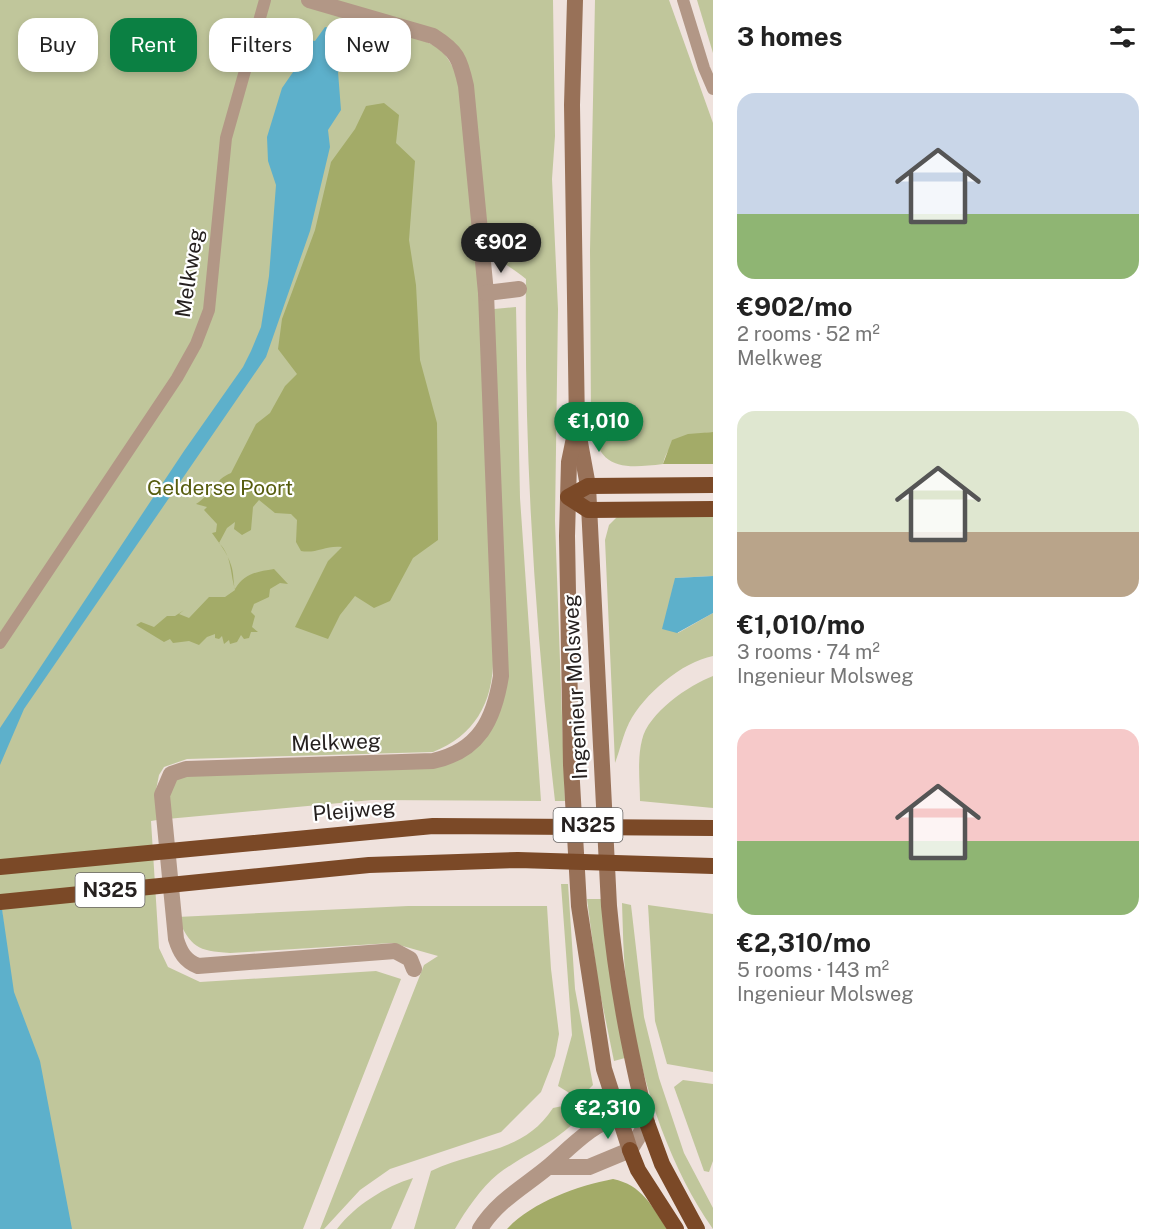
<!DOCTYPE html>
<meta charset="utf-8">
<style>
:root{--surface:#fff;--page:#f2f2f2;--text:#222;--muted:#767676;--accent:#0b8043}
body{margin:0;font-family:"Public Sans",sans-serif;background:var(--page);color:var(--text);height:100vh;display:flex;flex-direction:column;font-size:22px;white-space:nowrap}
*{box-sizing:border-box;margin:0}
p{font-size:20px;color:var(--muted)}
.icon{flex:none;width:33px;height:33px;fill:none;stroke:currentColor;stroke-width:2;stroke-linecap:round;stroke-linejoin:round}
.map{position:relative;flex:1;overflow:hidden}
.details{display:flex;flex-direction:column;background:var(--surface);width:450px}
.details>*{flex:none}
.top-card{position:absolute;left:18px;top:18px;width:570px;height:54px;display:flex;gap:12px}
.price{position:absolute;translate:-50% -51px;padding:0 14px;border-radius:21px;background:var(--accent);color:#fff;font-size:20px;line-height:39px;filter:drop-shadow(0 2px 3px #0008)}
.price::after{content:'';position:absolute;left:50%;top:36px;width:18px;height:14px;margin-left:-9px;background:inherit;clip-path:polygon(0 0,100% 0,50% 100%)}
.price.active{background:#222;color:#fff}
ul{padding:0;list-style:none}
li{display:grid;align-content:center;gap:12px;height:318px;padding:0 24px}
li span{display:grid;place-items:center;height:186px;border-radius:18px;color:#555}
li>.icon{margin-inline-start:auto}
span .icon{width:108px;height:108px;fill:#fffc;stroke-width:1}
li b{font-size:26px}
h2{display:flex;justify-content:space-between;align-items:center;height:72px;padding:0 24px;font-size:26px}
.pill{padding:0 21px;border-radius:18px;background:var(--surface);box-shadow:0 3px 9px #0003;font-size:21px;line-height:54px}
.pill.active{background:var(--accent);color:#fff}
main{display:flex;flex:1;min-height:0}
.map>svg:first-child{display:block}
.green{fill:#c0c69b}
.forest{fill:#a3ab68}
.water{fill:#5db0cb}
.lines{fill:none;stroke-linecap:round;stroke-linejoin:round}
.service{stroke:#b29786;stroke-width:12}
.minor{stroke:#b29786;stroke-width:16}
.tertiary{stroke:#b29786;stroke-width:16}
.secondary{stroke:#987158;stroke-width:16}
.trunk{stroke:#7b4927;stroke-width:16}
.labels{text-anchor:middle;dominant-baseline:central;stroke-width:4.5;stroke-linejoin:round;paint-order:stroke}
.shield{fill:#fff;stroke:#676463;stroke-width:1.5}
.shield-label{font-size:20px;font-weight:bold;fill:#262120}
.street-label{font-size:21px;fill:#262120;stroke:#fff}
.park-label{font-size:21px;fill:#575d0f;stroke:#fff}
</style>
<main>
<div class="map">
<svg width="713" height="1229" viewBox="0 0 713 1229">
<rect width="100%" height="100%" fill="#efe2dd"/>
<g class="green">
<path d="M 0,0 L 553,0 L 555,136 L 552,179 L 558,309 L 555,521 L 565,801 L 555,801 C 535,627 524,454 526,279 C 513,268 498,261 485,248 L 470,78 C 456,41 445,36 408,24 L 406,35 C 441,45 447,51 460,84 L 484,347 L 493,660 C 493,703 474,736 433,752 L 187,759 L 164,767 L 159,775 L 155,795 L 157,820 L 151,821 L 159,948 L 168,967 L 200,982 L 376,971 L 401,979 L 303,1229 L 0,1229 L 0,937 L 5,936 L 0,895 Z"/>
<path d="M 595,0 L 669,0 L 713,123 L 713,432 C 690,434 669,438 663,464 C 622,469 597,470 591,420 L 590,250 Z"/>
<polygon points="697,0 713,0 713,53"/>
<polygon points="516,307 520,498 541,801 372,800 167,819 169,786 185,773 441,765 500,707 494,309"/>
<path d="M 713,511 L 713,576 L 675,578 L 678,633 L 713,613 L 713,656 C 682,662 644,694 629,723 C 623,735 620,750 615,763 L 605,540 L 609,525 L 617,517 Z"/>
<path d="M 713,676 L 713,808 L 640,801 C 640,782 637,759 642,740 C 648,713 689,685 713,676 Z"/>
<polygon points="561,884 568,884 575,989 593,1085 587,1091 571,1094 558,1086 572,1035"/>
<polygon points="587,899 601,899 625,1058 614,1061 598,983"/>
<path d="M 622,903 L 631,905 L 644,1017 L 659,1078 L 684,1153 L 713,1208 L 713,1229 C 665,1161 635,1063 626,981 C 623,955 623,929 622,903 Z"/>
<polygon points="648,905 713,914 713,1072 667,1064 655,1021"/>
<path d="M 408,906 L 547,906 L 551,969 L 559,1034 L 555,1056 L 541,1092 L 501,1132 L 390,1169 L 360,1190 L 324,1229 L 320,1229 L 424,965 L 438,956 L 392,943 L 230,953 C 197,951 191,947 177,917 Z"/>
<polygon points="683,1080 713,1084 713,1161 709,1172 704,1171 674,1087"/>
<path d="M 591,1100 C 571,1138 531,1149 498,1174 C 481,1188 466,1210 455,1229 L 414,1229 L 431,1171 C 476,1149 523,1154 553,1108 Z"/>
<path d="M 413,1178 L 391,1229 L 337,1229 C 354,1206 386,1186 413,1178 Z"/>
</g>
<g class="forest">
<path d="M 384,103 L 399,115 L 396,143 L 415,161 L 409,240 L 416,285 L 420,360 L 437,423 L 438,540 L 413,558 L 390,601 L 374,608 L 355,596 L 340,615 L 328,639 L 295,627 L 328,561 L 342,547 C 326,545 316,554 301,551 L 296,542 L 297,520 L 291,514 L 275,513 L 259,500 L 253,507 L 251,530 L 242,535 L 234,529 L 235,522 L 227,528 L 219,543 C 232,556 230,573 235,589 C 245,573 256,572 274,569 L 288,584 L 280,583 L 270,589 L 269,597 L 254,604 L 251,612 L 255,616 L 252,627 L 258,632 L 251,632 L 249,638 L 244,639 L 241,635 L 237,642 L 230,644 L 229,640 L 224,644 L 222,636 L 219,639 L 215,638 L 215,634 L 207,637 L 199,645 L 189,641 L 173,643 L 170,639 L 164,642 L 136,625 L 141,622 L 154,627 L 167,616 L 175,616 L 184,610 L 179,614 L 189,618 L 209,597 L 225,597 L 235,590 C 233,582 234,573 231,565 C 227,552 219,543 212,533 L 216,532 L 217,524 L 204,510 L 207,507 L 196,504 C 211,495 215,479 231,473 L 256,424 L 270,413 L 285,386 L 297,374 L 278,349 L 282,319 L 315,230 L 331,162 L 355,129 L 366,106 Z"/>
<polygon points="713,432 713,464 663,464 672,440 688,434"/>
<path d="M 613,1179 C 642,1185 652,1206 667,1229 L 507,1229 C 532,1202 577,1186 613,1179 Z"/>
</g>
<g class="water">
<polygon points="325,27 342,31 348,50 357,54 338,72 341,110 328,130 330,147 310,231 266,357 24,709 0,765 0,728 184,451 243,367 251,351 261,327 269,276 276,185 268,161 267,137 282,88 300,62 296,61 292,66 286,64 304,39 315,41"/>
<polygon points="713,576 713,613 677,633 662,629 675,578"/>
<polygon points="0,895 14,992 40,1061 72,1229 0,1229"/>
</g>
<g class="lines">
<g class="service">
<polyline points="683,0 704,68 713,89"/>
<polyline points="0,643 177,378 196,344 209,310 226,138 265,0"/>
</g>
<g class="minor">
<path d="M 309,0 L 433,36 C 457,51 460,59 466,86 L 486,293 L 501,676 C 494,720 479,751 433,761 L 186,769 L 171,774 L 162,795 L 176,939 C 180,952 185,961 198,966 L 395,951 L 410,959 L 414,969"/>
<polyline points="486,293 519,289"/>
</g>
<path class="tertiary" d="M 480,1229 C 497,1201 524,1187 548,1167 C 566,1152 596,1119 620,1118 C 628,1117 639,1121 647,1123 L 630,1150 L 589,1167 L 548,1167"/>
<g class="secondary">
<path d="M 575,0 L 572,105 L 577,426 L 588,486 L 609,906 C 616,982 629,1048 647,1123"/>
<polyline points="575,433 569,462 567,536 571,765 579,906 604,1069 630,1150"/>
</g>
<g class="trunk">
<polyline points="713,485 588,486 568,497 588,510 713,509"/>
<polyline points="0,867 433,826 713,828"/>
<polyline points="0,902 369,865 518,860 713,866"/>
<polyline points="647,1123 662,1164 697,1229"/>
<polyline points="630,1150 638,1170 676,1229"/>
</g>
</g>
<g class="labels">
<g class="shield">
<rect x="553.5" y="808" width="69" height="34" rx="4.5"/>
<rect x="75.5" y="873" width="69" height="34" rx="4.5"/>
</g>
<g class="shield-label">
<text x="588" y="825">N325</text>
<text x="110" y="890">N325</text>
</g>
<g class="street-label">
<text transform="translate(189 273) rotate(-81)">Melkweg</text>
<text transform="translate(575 687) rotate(-93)">Ingenieur Molsweg</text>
<text transform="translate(336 742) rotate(-2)">Melkweg</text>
<text transform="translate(354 810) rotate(-5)">Pleijweg</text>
</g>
<g class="park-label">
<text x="220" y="487">Gelderse Poort</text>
</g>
</g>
</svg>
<b class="price active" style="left:501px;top:274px">€902</b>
<b class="price" style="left:599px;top:453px">€1,010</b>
<b class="price" style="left:608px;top:1140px">€2,310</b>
<div class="top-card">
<a class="pill">Buy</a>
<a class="pill active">Rent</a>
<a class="pill">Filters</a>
<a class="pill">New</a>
</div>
</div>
<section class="details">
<h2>3 homes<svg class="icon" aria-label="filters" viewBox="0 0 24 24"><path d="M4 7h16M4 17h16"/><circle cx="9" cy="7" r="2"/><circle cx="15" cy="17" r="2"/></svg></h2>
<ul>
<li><span style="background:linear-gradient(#c9d6e8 65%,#8fb573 0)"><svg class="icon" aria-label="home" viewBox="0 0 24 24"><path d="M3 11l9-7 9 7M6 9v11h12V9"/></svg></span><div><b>€902/mo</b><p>2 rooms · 52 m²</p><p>Melkweg</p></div></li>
<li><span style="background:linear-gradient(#dfe7d0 65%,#b9a48a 0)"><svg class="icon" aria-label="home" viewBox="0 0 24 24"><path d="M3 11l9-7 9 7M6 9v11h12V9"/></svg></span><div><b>€1,010/mo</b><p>3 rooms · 74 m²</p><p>Ingenieur Molsweg</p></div></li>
<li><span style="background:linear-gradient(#f6c9c9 60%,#8fb573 0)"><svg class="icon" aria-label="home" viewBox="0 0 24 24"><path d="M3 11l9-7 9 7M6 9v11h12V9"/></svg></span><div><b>€2,310/mo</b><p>5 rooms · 143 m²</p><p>Ingenieur Molsweg</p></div></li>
</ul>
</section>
</main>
